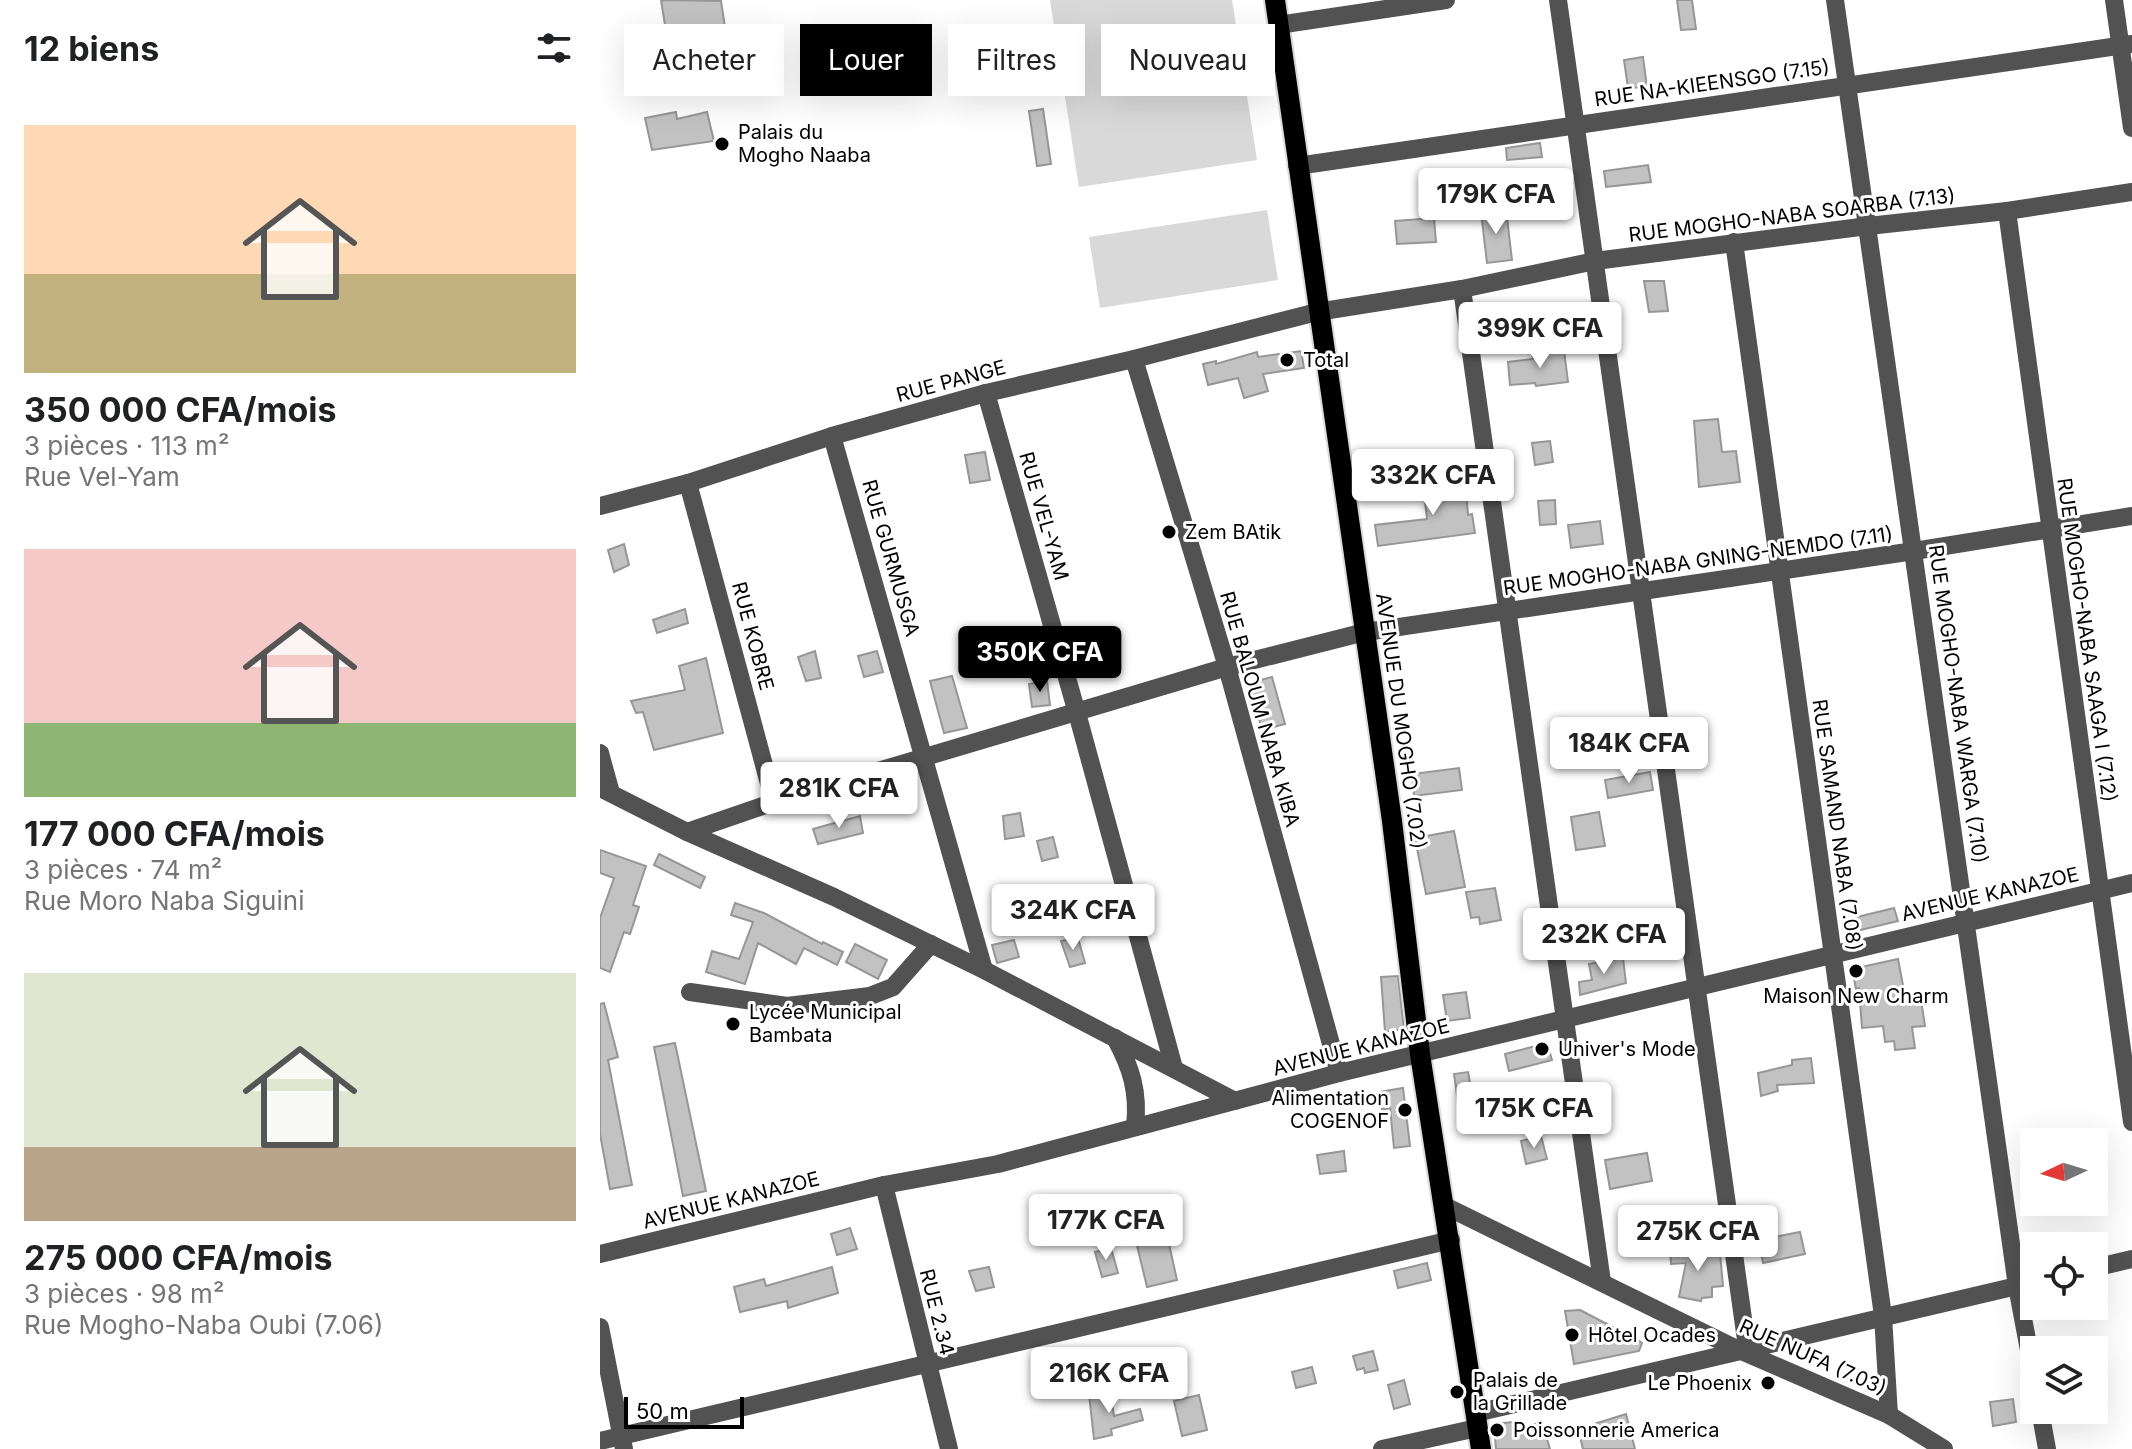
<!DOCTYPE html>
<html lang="fr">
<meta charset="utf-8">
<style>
:root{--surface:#fff;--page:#f6f6f6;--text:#202124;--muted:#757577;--accent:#000}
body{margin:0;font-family:Inter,sans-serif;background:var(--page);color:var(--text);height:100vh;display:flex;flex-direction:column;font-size:30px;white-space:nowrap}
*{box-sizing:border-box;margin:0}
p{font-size:26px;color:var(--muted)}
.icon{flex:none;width:44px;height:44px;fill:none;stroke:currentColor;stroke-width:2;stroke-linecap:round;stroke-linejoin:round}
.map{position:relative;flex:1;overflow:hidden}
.sheet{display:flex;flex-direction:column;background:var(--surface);width:600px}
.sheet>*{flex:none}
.banner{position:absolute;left:24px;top:24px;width:760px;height:72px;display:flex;gap:16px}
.needle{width:52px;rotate:266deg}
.controls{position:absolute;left:1420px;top:1128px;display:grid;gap:16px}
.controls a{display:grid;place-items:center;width:88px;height:88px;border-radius:0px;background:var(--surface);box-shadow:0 8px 32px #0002;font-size:40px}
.scale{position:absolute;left:24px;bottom:20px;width:120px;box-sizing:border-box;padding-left:8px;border:4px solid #000;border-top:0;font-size:22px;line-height:28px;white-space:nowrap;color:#000;-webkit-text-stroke:6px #fff;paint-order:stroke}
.price{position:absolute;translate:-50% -68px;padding:0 18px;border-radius:8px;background:#fff;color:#222;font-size:26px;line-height:52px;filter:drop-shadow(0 2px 4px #0008)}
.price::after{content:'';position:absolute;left:50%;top:48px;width:24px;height:18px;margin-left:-12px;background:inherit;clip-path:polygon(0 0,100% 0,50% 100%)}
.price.selected{background:var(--accent);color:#fff}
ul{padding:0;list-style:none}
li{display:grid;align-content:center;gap:16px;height:424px;padding:0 24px}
li span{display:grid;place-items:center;height:248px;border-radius:0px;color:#555}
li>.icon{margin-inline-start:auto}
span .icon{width:144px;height:144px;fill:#fffc;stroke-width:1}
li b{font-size:34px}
h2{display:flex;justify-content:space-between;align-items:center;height:96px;padding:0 24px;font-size:34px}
.tag{padding:0 28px;border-radius:0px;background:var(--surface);box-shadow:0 8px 32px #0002;font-size:28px;line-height:72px}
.tag.selected{background:var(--accent);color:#fff}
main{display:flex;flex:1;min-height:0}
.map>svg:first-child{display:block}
.green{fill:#d9d9d9}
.building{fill:#c2c2c2;stroke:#969696;stroke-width:2}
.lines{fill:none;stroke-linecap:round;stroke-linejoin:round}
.major-casing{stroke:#dbdbdb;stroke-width:24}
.minor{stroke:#525252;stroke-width:18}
.major{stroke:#000;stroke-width:20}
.poi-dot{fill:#000;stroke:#fff;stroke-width:3}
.labels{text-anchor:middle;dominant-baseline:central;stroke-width:6;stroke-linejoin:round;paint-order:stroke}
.street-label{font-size:20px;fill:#000;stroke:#fff}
.poi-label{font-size:20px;fill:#000;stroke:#fff;text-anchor:start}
</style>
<main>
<section class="sheet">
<h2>12 biens<svg class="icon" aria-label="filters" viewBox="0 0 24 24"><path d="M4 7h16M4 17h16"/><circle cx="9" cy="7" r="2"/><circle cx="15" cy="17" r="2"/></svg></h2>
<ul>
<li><span style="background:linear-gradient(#ffd9b3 60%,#c2b280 0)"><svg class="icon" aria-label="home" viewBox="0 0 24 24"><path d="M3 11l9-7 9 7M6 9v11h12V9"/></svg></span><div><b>350 000 CFA/mois</b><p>3 pièces · 113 m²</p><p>Rue Vel-Yam</p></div></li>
<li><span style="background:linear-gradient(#f6c9c9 70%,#8fb573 0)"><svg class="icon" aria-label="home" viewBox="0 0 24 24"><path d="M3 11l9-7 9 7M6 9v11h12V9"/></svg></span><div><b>177 000 CFA/mois</b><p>3 pièces · 74 m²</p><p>Rue Moro Naba Siguini</p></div></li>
<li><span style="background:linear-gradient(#dfe7d0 70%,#b9a48a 0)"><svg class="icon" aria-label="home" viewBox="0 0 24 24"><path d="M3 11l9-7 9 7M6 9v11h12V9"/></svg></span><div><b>275 000 CFA/mois</b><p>3 pièces · 98 m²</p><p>Rue Mogho-Naba Oubi (7.06)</p></div></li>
</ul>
</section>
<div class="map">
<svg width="1532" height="1449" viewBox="0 0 1532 1449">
<rect width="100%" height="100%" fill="#fff"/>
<g class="green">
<polygon points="450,0 632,0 657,160 479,187"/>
<polygon points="667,210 678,280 500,308 489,237"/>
</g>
<g class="building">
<polygon points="61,0 121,1 129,53 122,54 125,67 73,75"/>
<polygon points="1077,0 1092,0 1096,29 1081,30"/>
<polygon points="1043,57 1047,87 1028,88 1024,60"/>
<polygon points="443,109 451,164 437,166 429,111"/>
<polygon points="76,112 77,119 107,112 114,141 52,150 45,118"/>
<polygon points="940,143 942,157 907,160 906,148"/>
<polygon points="1048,165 1051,182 1006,187 1004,171"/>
<polygon points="872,182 875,206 830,213 829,196 852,194 851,185"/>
<polygon points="906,209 912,260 887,263 881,212"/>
<polygon points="834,218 836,242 797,244 795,221"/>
<polygon points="1044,281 1064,281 1068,311 1049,312"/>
<polygon points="964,350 968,382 936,386 935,383 910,385 908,362 933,359 932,354"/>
<polygon points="701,351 704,368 663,374 668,391 644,398 638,378 608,385 603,364 616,361 616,364 657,352 658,357"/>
<polygon points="1118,419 1122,452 1136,451 1140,482 1099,487 1094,421"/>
<polygon points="950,441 953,462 935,465 932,443"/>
<polygon points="385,452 390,480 370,483 365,455"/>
<polygon points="865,480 868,515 872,514 875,533 778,546 775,525 827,519 823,484"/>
<polygon points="955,500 956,524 940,525 938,501"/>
<polygon points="1000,521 1003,544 971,548 968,525"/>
<polygon points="24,544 29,565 14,572 8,550"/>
<polygon points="85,609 88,623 57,633 53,620"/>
<polygon points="215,651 221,678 206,681 198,657"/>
<polygon points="277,651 283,672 264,677 258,656"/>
<polygon points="106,658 123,733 54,750 43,712 36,713 31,701 85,690 79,666"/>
<polygon points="352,676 367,728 344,733 330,681"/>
<polygon points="672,677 685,724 662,730 649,683"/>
<polygon points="447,681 450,705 432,707 429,684"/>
<polygon points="859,768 862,790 814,796 812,774"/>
<polygon points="1050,772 1053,790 1008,798 1005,780"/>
<polygon points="999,812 1005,846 976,850 971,817"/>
<polygon points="420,813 424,836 405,839 403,816"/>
<polygon points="260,816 263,833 218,844 213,829"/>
<polygon points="854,831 865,887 826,894 815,838"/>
<polygon points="453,837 458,857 442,861 437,841"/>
<polygon points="0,850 46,866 33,905 39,907 30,934 24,932 10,972 0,968 0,918 14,878 0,873"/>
<polygon points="59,854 105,877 100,888 54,865"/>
<polygon points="895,888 901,920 880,924 879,917 871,918 866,892"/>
<polygon points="135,903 164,913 222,944 223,942 243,952 237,965 204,948 196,964 158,943 145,984 106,972 112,951 139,959 153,922 131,915"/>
<polygon points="1294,908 1298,921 1248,933 1245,920"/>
<polygon points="478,938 485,963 470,967 461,941"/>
<polygon points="414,940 419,957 397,963 392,945"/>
<polygon points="255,944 287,960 278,979 246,962"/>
<polygon points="1023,958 1026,983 980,995 979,982 992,980 989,964"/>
<polygon points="1298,959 1306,1001 1321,1000 1325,1026 1312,1027 1315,1048 1295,1050 1294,1041 1285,1042 1283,1026 1262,1028 1259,988 1256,989 1252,969"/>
<polygon points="798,976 804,1029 785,1032 781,977"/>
<polygon points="866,992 870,1018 847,1021 843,995"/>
<polygon points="4,1003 18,1057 8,1060 32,1185 10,1189 0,1134 0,1004"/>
<polygon points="75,1043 106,1191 83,1196 54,1047"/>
<polygon points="947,1043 952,1060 909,1071 905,1054"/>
<polygon points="1211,1058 1214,1083 1177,1085 1178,1091 1161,1096 1158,1073 1192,1065 1192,1060"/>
<polygon points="868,1072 872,1093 904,1090 910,1127 862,1131 854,1074"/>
<polygon points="959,1084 962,1129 947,1132 941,1086"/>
<polygon points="803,1088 810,1146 794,1148 790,1108 782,1110 779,1092"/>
<polygon points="941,1136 947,1159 926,1164 921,1141"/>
<polygon points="744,1151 746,1171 720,1174 717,1155"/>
<polygon points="1047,1153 1052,1181 1010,1189 1005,1160"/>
<polygon points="565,1226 577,1280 547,1287 534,1233"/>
<polygon points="250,1228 257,1249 237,1255 231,1234"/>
<polygon points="1200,1232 1205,1254 1163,1263 1159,1240"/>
<polygon points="1087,1244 1088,1256 1120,1253 1123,1286 1112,1287 1112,1297 1102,1298 1101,1301 1079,1297 1086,1263 1071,1264 1070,1246"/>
<polygon points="511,1248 518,1273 502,1277 495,1252"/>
<polygon points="827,1263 831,1280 798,1288 794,1271"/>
<polygon points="232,1267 238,1293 188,1308 187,1301 140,1312 134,1287 164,1279 166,1286"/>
<polygon points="389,1267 394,1287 376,1291 369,1271"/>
<polygon points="980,1310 1038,1340 1042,1343 1039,1351 974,1364 965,1311"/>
<polygon points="773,1351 778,1370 765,1373 764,1368 757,1370 753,1356"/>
<polygon points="712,1367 716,1383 696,1388 692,1372"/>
<polygon points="804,1380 810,1404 794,1409 788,1385"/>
<polygon points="510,1390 514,1416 540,1409 543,1420 511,1429 512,1435 494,1439 489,1394"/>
<polygon points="599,1395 607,1430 582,1436 574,1401"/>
<polygon points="1413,1399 1416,1422 1393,1426 1390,1402"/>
<polygon points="1026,1414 1035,1449 983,1449 978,1429"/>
<polygon points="913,1422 914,1431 942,1422 950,1449 896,1449 894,1424"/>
</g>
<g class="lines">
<g class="major-casing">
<polyline id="major" points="675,0 792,821 820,1054 881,1449"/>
</g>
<g class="minor">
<polyline points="958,0 1147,1347"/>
<polyline points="1235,0 1417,1286 1434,1377"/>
<polyline points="1514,0 1532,128"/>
<polyline points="678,25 846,0"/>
<polyline points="697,166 1532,44"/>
<polyline points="1407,211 1532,1122"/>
<polyline points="1134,242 1283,1316 1289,1415"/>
<polyline points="862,289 1002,1282"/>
<polyline points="534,359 627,667 739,1073"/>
<polyline points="386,393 477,713 574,1068"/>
<polyline points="232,436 384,970"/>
<polyline points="88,483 174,802"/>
<polyline points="0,506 88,483 232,436 386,393 534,359 717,312 862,289 995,261 1268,226 1407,211 1532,192"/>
<polyline points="0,753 11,793"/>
<polyline points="0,788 87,832 234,897 384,970 635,1101"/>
<polyline points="87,832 174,802 627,667 765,632 1314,551 1532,516"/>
<polyline points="90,992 187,1006 270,996 293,987 331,944"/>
<path d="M 515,1038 C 531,1067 539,1092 535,1126"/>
<polyline points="284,1185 349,1449"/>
<polyline points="845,1206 1139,1350 1289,1415 1344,1449"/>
<polyline points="0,1254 284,1185 398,1164 739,1073 1532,883"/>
<polyline points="1494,1268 1532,1259"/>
<polyline points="0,1327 24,1449"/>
<polyline points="1440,1410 1447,1449"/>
<polyline points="876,1413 1434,1282"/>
<polyline points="0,1441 851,1240"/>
<polyline points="782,1449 877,1428"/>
</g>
<use href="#major" class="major"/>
</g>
<g class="poi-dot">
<circle cx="122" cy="144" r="8"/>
<circle cx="687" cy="360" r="8"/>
<circle cx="569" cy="532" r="8"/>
<circle cx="1256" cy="971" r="8"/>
<circle cx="133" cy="1024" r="8"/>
<circle cx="942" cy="1049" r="8"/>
<circle cx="805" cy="1110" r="8"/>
<circle cx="972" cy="1335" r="8"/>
<circle cx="1168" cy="1383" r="8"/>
<circle cx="857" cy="1392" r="8"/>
<circle cx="897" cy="1430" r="8"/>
</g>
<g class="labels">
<g class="street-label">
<text transform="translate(1112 83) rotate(-8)">RUE NA-KIEENSGO (7.15)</text>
<text transform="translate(1192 215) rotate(-7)">RUE MOGHO-NABA SOARBA (7.13)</text>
<text transform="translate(351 381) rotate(-15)">RUE PANGE</text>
<text transform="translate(444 516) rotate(74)">RUE VEL-YAM</text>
<text transform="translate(291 558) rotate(74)">RUE GURMUSGA</text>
<text transform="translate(1098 561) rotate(-8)">RUE MOGHO-NABA GNING-NEMDO (7.11)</text>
<text transform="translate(153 636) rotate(75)">RUE KOBRE</text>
<text transform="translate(1487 640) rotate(82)">RUE MOGHO-NABA SAAGA I (7.12)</text>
<text transform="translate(1358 704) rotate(82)">RUE MOGHO-NABA WARGA (7.10)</text>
<text transform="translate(660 709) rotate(74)">RUE BALOUM NABA KIBA</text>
<text transform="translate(801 721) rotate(82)">AVENUE DU MOGHO (7.02)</text>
<text transform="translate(1237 825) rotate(82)">RUE SAMAND NABA (7.08)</text>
<text transform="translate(1390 894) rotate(-13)">AVENUE KANAZOE</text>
<text transform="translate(761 1047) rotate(-14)">AVENUE KANAZOE</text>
<text transform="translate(131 1200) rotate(-14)">AVENUE KANAZOE</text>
<text transform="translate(337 1312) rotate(76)">RUE 2.34</text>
<text transform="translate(1213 1357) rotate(24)">RUE NUFA (7.03)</text>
</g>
<g class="poi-label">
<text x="138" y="132">Palais du<tspan x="138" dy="23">Mogho Naaba</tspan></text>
<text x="703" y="360">Total</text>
<text x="585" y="532">Zem BAtik</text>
<text x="1256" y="996" text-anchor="middle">Maison New Charm</text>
<text x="149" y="1012">Lycée Municipal<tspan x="149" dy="23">Bambata</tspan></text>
<text x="958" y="1049">Univer's Mode</text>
<text x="789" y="1098" text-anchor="end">Alimentation<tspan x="789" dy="23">COGENOF</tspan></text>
<text x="988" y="1335">Hôtel Ocades</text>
<text x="873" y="1380">Palais de<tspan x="873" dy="23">la Grillade</tspan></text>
<text x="1152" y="1383" text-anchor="end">Le Phoenix</text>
<text x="913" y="1430">Poissonnerie America</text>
</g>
</g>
</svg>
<div class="controls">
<a><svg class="needle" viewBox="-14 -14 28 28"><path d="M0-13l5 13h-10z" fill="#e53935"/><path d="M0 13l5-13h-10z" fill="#757577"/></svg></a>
<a><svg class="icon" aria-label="locate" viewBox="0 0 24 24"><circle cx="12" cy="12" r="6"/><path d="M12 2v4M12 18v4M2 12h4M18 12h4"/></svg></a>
<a><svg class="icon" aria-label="layers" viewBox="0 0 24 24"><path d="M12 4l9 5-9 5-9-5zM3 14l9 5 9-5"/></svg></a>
</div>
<div class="scale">50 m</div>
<b class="price" style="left:896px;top:236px">179K CFA</b>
<b class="price" style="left:940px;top:370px">399K CFA</b>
<b class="price" style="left:833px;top:517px">332K CFA</b>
<b class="price selected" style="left:440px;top:694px">350K CFA</b>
<b class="price" style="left:1029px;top:785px">184K CFA</b>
<b class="price" style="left:239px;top:830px">281K CFA</b>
<b class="price" style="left:473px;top:952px">324K CFA</b>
<b class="price" style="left:1004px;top:976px">232K CFA</b>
<b class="price" style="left:934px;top:1150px">175K CFA</b>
<b class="price" style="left:506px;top:1262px">177K CFA</b>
<b class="price" style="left:1098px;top:1273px">275K CFA</b>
<b class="price" style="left:509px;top:1415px">216K CFA</b>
<div class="banner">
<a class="tag">Acheter</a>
<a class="tag selected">Louer</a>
<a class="tag">Filtres</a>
<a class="tag">Nouveau</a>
</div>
</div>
</main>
